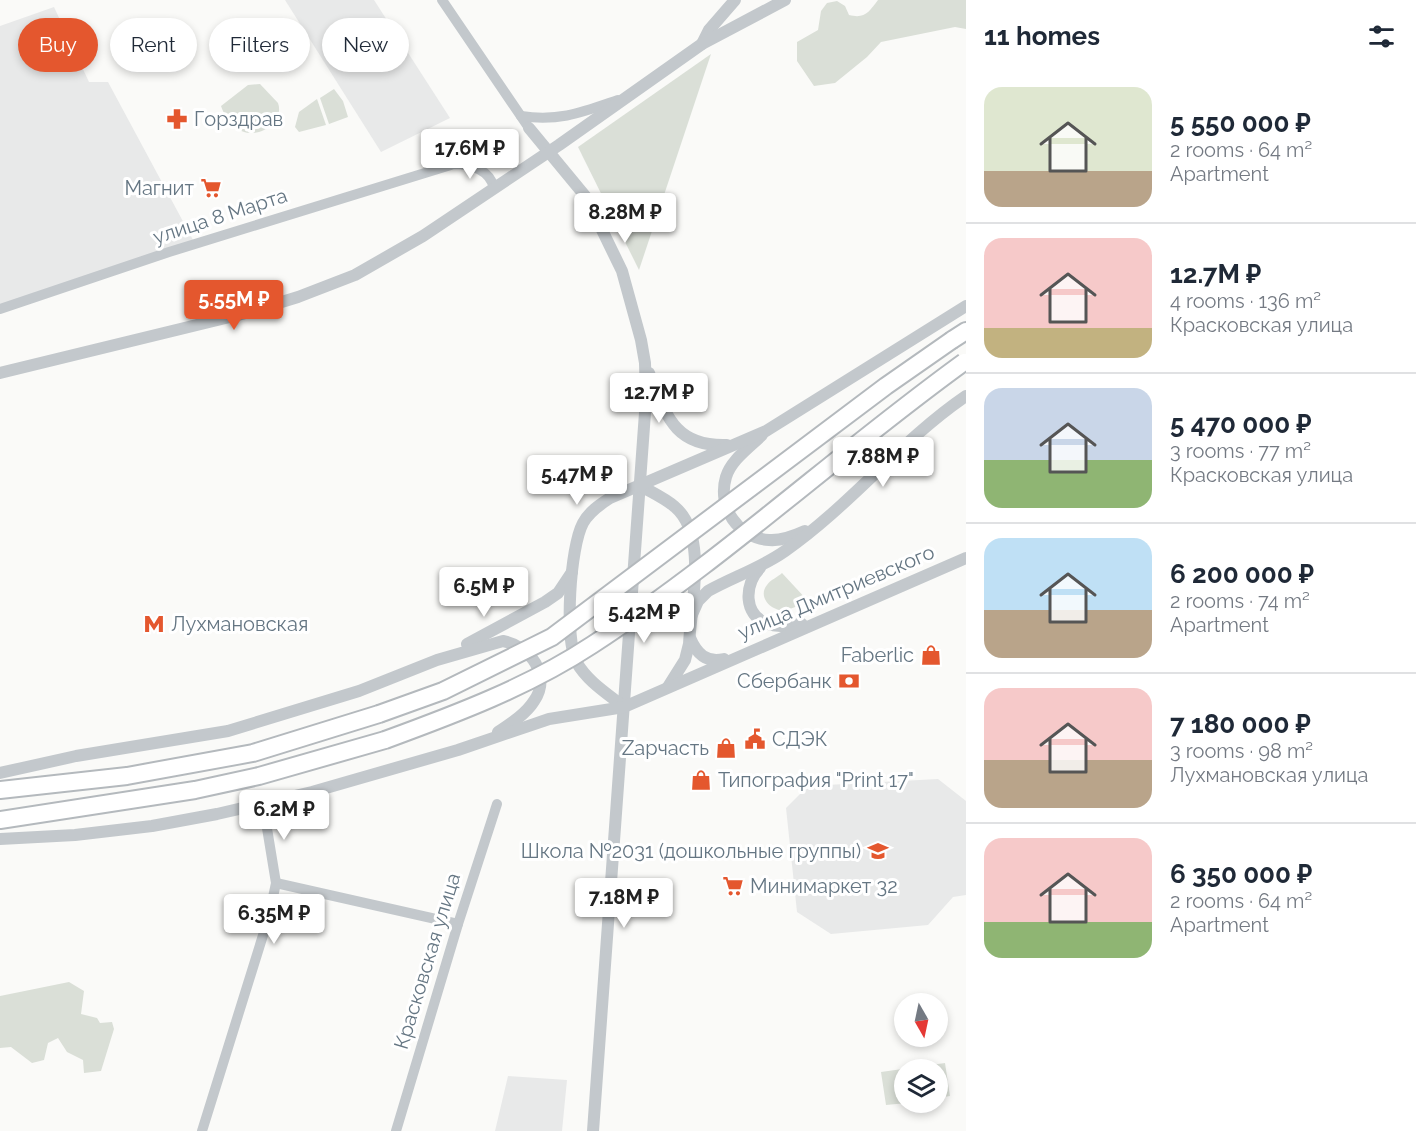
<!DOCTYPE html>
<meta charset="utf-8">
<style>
:root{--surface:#fff;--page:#f2f2f3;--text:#1f2937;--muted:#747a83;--line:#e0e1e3;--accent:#e4572e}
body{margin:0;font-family:Raleway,sans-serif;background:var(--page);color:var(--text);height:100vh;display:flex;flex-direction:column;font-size:22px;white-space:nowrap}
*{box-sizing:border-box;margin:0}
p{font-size:20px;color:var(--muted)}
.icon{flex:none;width:33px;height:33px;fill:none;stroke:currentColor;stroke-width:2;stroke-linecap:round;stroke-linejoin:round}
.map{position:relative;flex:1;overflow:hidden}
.side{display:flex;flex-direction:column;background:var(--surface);width:450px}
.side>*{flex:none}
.top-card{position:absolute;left:18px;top:18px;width:570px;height:54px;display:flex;gap:12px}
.needle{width:39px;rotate:171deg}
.controls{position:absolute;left:894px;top:993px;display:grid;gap:12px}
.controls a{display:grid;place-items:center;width:54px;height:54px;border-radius:50%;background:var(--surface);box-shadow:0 3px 9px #0003;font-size:30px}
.price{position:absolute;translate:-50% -51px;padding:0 14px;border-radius:6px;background:#fff;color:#222;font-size:20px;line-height:39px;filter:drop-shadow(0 2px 3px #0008)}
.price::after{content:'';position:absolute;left:50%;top:36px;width:18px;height:14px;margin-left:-9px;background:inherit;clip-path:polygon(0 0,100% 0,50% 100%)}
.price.on{background:var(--accent);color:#fff}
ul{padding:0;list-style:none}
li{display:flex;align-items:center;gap:18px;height:150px;padding:0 18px}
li+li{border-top:2px solid var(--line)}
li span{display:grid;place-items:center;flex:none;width:168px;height:120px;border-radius:18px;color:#555}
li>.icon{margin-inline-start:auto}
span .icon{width:72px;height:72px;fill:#fffc;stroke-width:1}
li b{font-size:26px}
h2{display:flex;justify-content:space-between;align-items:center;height:72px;padding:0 18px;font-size:26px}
.chip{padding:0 21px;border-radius:27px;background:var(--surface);box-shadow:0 3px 9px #0003;font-size:21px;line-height:54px}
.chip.on{background:var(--accent);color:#fff}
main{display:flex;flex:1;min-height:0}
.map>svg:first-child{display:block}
.built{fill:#e8e9e9}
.green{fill:#dadfd7}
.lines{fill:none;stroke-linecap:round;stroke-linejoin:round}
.trunk-casing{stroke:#b4b9bd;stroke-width:20}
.minor{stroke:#c3c8cc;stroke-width:10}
.tertiary{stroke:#c3c8cc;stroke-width:12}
.trunk{stroke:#fff;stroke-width:16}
.trunk-bridge-casing{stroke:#b4b9bd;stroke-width:20;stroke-linecap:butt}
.trunk-bridge{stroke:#fff;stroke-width:16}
.labels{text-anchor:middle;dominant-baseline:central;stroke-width:6;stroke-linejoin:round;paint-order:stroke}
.poi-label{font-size:20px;fill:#657683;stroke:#fff;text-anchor:start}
.street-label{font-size:20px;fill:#657683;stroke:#fff}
</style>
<main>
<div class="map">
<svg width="966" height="1131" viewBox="0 0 966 1131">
<rect width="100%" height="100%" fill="#fafaf8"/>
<g class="built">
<polygon points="285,0 374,0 450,118 381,152"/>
<polygon points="54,7 89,82 108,82 193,240 0,305 0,26"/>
<polygon points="938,779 966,801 966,895 953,897 928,925 831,934 797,912 786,808 808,786"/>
<polygon points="508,1076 567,1080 562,1131 495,1131"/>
</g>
<g class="green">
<path d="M 878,0 L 966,0 L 966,29 L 955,27 L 881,42 L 867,57 L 835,83 L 814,86 L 797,61 L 797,42 L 818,30 L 821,11 L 827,3 L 837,1 L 845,6 L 849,15 C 865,19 869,12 878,0 Z"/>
<polygon points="711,54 639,270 578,147"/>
<path d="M 260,84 L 278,103 C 287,127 238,155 221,106 L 248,85 Z"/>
<polygon points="334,89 343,101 348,117 329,124 320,98"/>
<polygon points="317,99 326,125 299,132 295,127 299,112"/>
<path d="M 782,573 L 808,601 C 801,604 793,609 785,610 C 772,612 757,597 767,585 C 770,580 778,577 782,573 Z"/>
<polygon points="69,982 84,991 81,1014 97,1018 100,1023 112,1022 114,1029 101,1071 84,1073 83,1060 67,1052 58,1038 48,1043 44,1060 32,1063 11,1047 0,1048 0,996"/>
<polygon points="945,1063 950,1096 938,1098 938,1070 904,1070 904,1102 907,1103 886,1105 881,1072"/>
</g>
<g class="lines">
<g class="trunk-casing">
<g id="trunk">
<polyline points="952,340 966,331"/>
<polyline points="0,790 127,776 253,753 379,714"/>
<polyline points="0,820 195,790 259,776 385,740"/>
</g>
</g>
<g class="minor">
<polyline points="442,0 529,128"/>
<path d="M 521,116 C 559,122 583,112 618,100"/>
<path d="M 0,309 L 169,252 L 454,164 C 471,164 490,170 494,188"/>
<polyline points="276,883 458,924"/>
<polyline points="202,1131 269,916 276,883 263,804"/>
<polyline points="396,1131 458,924 497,804"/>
</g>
<g class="tertiary">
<polyline points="702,44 709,30 735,0"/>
<polyline points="529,128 586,197 622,271 641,340 645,363 646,399 593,1131"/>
<polyline points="0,373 246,313 298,297 355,275 423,236 559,145 702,44 785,0"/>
<path d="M 649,373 C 666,415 674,447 727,445"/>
<path d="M 762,435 C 749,448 731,460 726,477 C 717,507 738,538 769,540 C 782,541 794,536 805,531"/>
<path d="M 639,485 C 651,492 665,498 675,507 C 708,535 691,605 689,644 L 685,660 L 668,687"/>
<path d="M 760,568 C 744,585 743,615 768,624 C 778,628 791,625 802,624"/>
<path d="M 690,619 L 698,601 L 708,591 C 733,577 761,568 785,551 C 851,505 900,441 966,396"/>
<path d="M 690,638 C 697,654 706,663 724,659"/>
<polyline points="467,644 545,602 558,593 572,572"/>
<path d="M 624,707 C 608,694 588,682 577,663 C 564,639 570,547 583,523 C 589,512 599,505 610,498 L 766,431 L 966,306"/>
<path d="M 0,773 L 76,756 L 228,731 L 359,691 L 437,660 L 503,641 C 530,646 552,675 534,701 C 526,714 510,724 498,732"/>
<polyline points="0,839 75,835 152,826 217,814 312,792 458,750 549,719 624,707 966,558"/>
</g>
<use href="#trunk" class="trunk"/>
<g class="trunk-bridge-casing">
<g id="trunk-bridge">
<polyline points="379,714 443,691 552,637 886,386 952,340"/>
<path d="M 385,740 C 456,714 528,687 592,645 C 723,560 838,453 964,362"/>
</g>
</g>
<use href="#trunk-bridge" class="trunk-bridge"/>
</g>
<defs>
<g id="pharmacy-bare" transform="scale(1.62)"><path d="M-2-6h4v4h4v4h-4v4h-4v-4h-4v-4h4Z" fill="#e4572e" stroke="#fff" stroke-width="2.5" paint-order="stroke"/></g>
<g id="supermarket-bare" transform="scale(1.62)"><path d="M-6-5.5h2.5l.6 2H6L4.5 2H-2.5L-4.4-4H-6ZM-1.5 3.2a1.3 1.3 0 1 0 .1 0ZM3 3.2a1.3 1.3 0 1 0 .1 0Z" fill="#e4572e" stroke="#fff" stroke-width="2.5" paint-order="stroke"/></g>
<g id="metro-bare" transform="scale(1.62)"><path d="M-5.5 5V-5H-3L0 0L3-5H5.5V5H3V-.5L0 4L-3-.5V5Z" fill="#e4572e" stroke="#fff" stroke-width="2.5" paint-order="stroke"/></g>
<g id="shop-bare" transform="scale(1.62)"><path d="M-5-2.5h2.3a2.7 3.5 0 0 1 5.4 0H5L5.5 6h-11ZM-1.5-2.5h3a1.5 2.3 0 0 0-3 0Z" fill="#e4572e" stroke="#fff" stroke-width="2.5" paint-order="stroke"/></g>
<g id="bank-bare" transform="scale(1.62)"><path d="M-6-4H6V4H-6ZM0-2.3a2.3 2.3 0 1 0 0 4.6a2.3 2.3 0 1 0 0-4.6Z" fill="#e4572e" stroke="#fff" stroke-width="2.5" paint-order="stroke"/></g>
<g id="civic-bare" transform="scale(1.62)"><path d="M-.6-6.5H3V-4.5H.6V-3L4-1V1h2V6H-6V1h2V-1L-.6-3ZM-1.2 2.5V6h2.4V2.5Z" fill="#e4572e" stroke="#fff" stroke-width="2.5" paint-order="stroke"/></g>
<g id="school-bare" transform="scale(1.62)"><path d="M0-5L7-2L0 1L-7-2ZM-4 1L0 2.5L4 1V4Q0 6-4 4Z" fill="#e4572e" stroke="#fff" stroke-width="2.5" paint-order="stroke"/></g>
</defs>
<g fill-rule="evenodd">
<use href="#pharmacy-bare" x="177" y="119"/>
<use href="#supermarket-bare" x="211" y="188"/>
<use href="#metro-bare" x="154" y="624"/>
<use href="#shop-bare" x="931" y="655"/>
<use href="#bank-bare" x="849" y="681"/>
<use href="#civic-bare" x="755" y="739"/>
<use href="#shop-bare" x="726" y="748"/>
<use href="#shop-bare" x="701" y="780"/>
<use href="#school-bare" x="878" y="851"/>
<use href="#supermarket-bare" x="733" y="886"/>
</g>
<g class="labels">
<g class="poi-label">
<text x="194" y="119">Горздрав</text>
<text x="194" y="188" text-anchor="end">Магнит</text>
<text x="171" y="624">Лухмановская</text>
<text x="914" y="655" text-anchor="end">Faberlic</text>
<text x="832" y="681" text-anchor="end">Сбербанк</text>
<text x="772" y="739">СДЭК</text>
<text x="709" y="748" text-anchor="end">Zapчасть</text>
<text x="718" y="780">Типография "Print 17"</text>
<text x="861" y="851" text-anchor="end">Школа №2031 (дошкольные группы)</text>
<text x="750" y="886">Минимаркет 32</text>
</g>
<g class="street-label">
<text transform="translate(220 216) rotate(-18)">улица 8 Марта</text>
<text transform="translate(836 592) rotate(-23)">улица Дмитриевского</text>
<text transform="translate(427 961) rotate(-73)">Красковская улица</text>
</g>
</g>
</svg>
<div class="controls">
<a><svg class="needle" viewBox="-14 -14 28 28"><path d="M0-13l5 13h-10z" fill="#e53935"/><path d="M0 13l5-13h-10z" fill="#747a83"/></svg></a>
<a><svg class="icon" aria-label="layers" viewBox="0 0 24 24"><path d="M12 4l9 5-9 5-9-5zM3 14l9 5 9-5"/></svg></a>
</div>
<b class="price" style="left:470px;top:180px">17.6M ₽</b>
<b class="price" style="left:625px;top:244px">8.28M ₽</b>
<b class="price on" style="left:234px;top:331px">5.55M ₽</b>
<b class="price" style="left:659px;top:424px">12.7M ₽</b>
<b class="price" style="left:883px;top:488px">7.88M ₽</b>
<b class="price" style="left:577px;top:506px">5.47M ₽</b>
<b class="price" style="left:484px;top:618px">6.5M ₽</b>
<b class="price" style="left:644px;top:644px">5.42M ₽</b>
<b class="price" style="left:284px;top:841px">6.2M ₽</b>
<b class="price" style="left:624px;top:929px">7.18M ₽</b>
<b class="price" style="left:274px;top:945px">6.35M ₽</b>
<div class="top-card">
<a class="chip on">Buy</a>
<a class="chip">Rent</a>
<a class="chip">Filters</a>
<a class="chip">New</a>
</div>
</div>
<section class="side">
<h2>11 homes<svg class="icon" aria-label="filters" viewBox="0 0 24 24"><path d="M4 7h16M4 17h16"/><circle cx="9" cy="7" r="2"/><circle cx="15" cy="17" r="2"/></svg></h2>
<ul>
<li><span style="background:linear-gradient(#dfe7d0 70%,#b9a48a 0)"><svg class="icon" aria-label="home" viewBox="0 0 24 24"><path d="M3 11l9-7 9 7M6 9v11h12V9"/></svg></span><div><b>5 550 000 ₽</b><p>2 rooms · 64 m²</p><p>Apartment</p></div></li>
<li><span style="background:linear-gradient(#f6c9c9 75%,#c2b280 0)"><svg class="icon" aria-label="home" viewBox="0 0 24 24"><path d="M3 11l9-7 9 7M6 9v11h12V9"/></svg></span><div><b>12.7M ₽</b><p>4 rooms · 136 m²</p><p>Красковская улица</p></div></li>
<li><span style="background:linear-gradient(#c9d6e8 60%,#8fb573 0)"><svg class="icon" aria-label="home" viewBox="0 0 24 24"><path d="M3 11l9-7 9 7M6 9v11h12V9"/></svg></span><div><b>5 470 000 ₽</b><p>3 rooms · 77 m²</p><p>Красковская улица</p></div></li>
<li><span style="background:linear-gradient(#bfe0f5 60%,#b9a48a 0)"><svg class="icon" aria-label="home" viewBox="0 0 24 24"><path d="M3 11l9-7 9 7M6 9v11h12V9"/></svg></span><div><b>6 200 000 ₽</b><p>2 rooms · 74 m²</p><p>Apartment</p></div></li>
<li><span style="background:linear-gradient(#f6c9c9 60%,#b9a48a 0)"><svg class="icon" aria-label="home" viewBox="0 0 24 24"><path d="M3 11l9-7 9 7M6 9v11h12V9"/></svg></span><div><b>7 180 000 ₽</b><p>3 rooms · 98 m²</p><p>Лухмановская улица</p></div></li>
<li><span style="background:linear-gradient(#f6c9c9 70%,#8fb573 0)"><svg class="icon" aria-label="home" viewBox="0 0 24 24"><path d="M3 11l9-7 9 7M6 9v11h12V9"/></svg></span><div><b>6 350 000 ₽</b><p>2 rooms · 64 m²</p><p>Apartment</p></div></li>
</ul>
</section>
</main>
